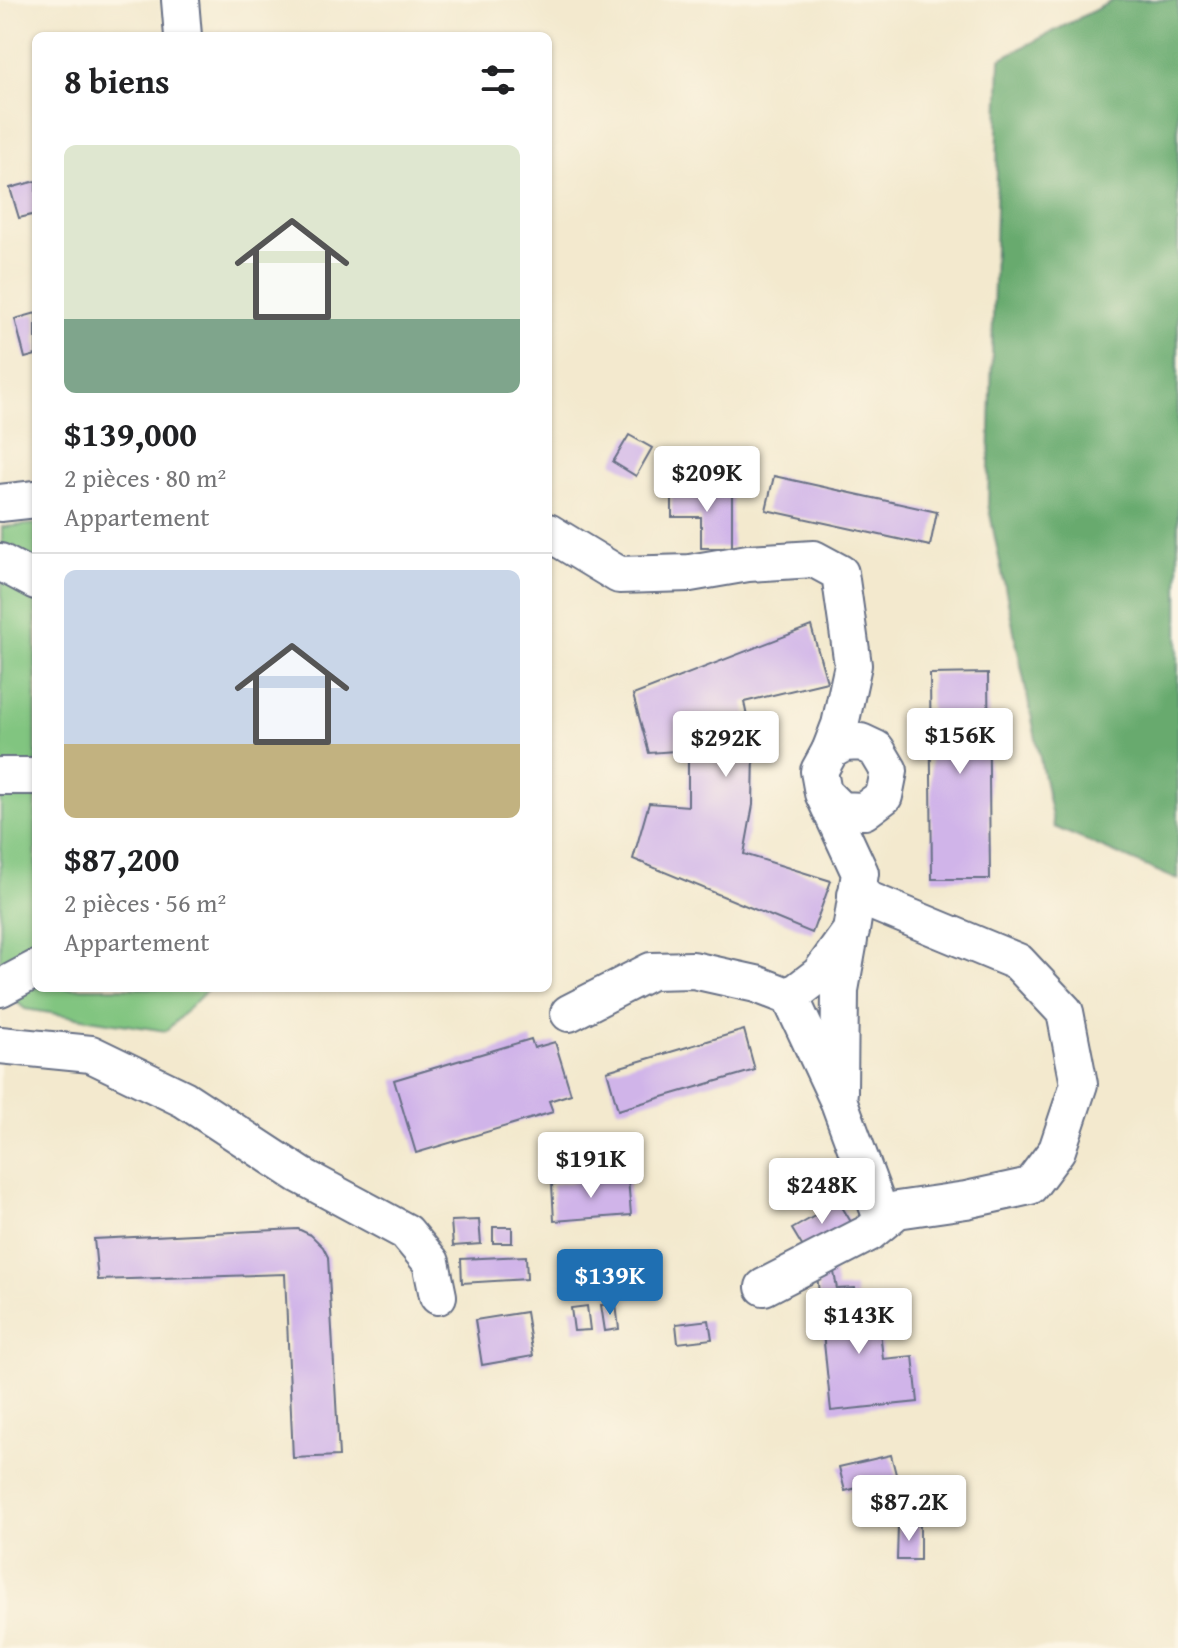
<!DOCTYPE html>
<html lang="fr">
<meta charset="utf-8">
<style>
:root{--surface:#fff;--page:#f6f6f6;--text:#202124;--muted:#757577;--line:#e0e0e0;--accent:#1f6fb2}
body{margin:0;font-family:"Gentium Book Plus",serif;background:var(--page);color:var(--text);height:100vh;display:flex;flex-direction:column;font-size:30px;white-space:nowrap}
*{box-sizing:border-box;margin:0}
p{font-size:26px;color:var(--muted)}
.icon{flex:none;width:44px;height:44px;fill:none;stroke:currentColor;stroke-width:2;stroke-linecap:round;stroke-linejoin:round}
.map{position:relative;flex:1;overflow:hidden}
.details{position:absolute;left:32px;top:32px;width:520px;height:960px;display:flex;flex-direction:column;background:var(--surface);border-radius:12px;box-shadow:0 2px 6px #0004}
.details>*{flex:none}
.price{position:absolute;translate:-50% -68px;padding:0 18px;border-radius:8px;background:#fff;color:#222;font-size:26px;line-height:52px;filter:drop-shadow(0 2px 4px #0008)}
.price::after{content:'';position:absolute;left:50%;top:48px;width:24px;height:18px;margin-left:-12px;background:inherit;clip-path:polygon(0 0,100% 0,50% 100%)}
.price.current{background:var(--accent);color:#fff}
ul{padding:0;list-style:none}
li{display:grid;align-content:center;gap:16px;height:424px;padding:0 32px}
li+li{border-top:2px solid var(--line)}
li span{display:grid;place-items:center;height:248px;border-radius:12px;color:#555}
li>.icon{margin-inline-start:auto}
span .icon{width:144px;height:144px;fill:#fffc;stroke-width:1}
li b{font-size:34px}
h2{display:flex;justify-content:space-between;align-items:center;height:96px;padding:0 32px;font-size:34px}
.map>svg:first-child{display:block}
.green{fill:#81c580;stroke:#4e7a6f;stroke-width:2}
.forest{fill:#68aa6e;stroke:#426c66;stroke-width:2}
.building{fill:#d0b4e9}
.lines{fill:none;stroke-linecap:round;stroke-linejoin:round}
.minor-casing{stroke:#677085;stroke-width:40}
.minor{stroke:#fff;stroke-width:36}
</style>
<div class="map">
<svg width="1178" height="1648" viewBox="0 0 1178 1648">
<rect width="100%" height="100%" fill="#fcf5e5"/>
<filter id="ink" filterUnits="userSpaceOnUse"><feTurbulence type="fractalNoise" baseFrequency=".0125" numOctaves="2"/><feDisplacementMap in="SourceGraphic" scale="16" xChannelSelector="R" yChannelSelector="G"/><feConvolveMatrix kernelMatrix="1 2 1 2 8 2 1 2 1" color-interpolation-filters="sRGB"/></filter>
<filter id="wash" filterUnits="userSpaceOnUse"><feTurbulence type="fractalNoise" baseFrequency=".006" numOctaves="4" result="noise"/><feDisplacementMap in="SourceGraphic" scale="32" xChannelSelector="R" yChannelSelector="G"/><feGaussianBlur stdDeviation="1.8" result="paint"/><feColorMatrix in="noise" values="0 0 0 0 0 0 0 0 0 0 0 0 0 0 0 0 0 1.4 0 .05"/><feComposite in="paint" operator="in"/></filter>
<g filter="url(#wash)">
<rect width="100%" height="100%" fill="#f3e9ce"/>
<polygon class="green" points="36,524 36,988 209,988 166,1031 25,1009 0,988 2,527"/>
<polygon class="forest" points="1114,0 1178,0 1178,880 1054,827 988,504 1000,59"/>
<g id="blocks">
<g class="building">
<polygon points="36,181 36,214 19,218 10,188"/>
<polygon points="36,313 36,355 25,358 15,319"/>
<polygon points="629,435 652,448 636,476 613,462"/>
<polygon points="774,476 937,512 930,546 766,510"/>
<polygon points="672,489 732,489 732,548 701,548 701,517 672,517"/>
<polygon points="811,626 827,682 744,702 754,751 753,805 744,854 831,881 812,933 633,859 649,803 688,806 688,750 649,753 633,695"/>
<polygon points="988,673 990,879 932,879 930,674"/>
<polygon points="744,1030 755,1070 618,1110 607,1071"/>
<polygon points="531,1039 534,1048 555,1042 571,1094 549,1101 553,1112 416,1153 394,1080"/>
<polygon points="628,1178 631,1215 554,1221 552,1184"/>
<polygon points="839,1202 851,1222 804,1249 792,1229"/>
<polygon points="479,1220 481,1244 453,1246 451,1221"/>
<rect x="493" y="1227" width="19" height="16"/>
<polygon points="298,1229 311,1235 323,1247 328,1257 339,1456 293,1458 285,1274 98,1280 94,1239"/>
<polygon points="526,1256 527,1279 462,1283 461,1259"/>
<polygon points="834,1272 837,1289 855,1288 858,1323 879,1321 883,1359 913,1356 918,1402 831,1411 817,1274"/>
<polygon points="616,1304 619,1329 605,1331 601,1305"/>
<polygon points="587,1306 590,1330 574,1331 571,1308"/>
<polygon points="526,1312 533,1356 482,1365 475,1320"/>
<polygon points="709,1320 712,1339 678,1343 676,1324"/>
<polygon points="891,1455 897,1478 845,1491 839,1467"/>
<polygon points="898,1525 920,1525 920,1560 897,1560"/>
</g>
</g>
</g>
<g filter="url(#ink)">
<use href="#blocks" fill-opacity="0" stroke="#677085" stroke-width="2"/>
<g class="lines">
<g class="minor-casing">
<g id="minor">
<polyline points="180,0 183,36"/>
<polyline points="0,503 36,499"/>
<polyline points="548,532 619,575 690,573 748,563 814,559 840,573 853,665 840,725 830,751"/>
<polyline points="0,562 36,581"/>
<polyline points="0,776 36,776"/>
<polyline points="0,988 36,969"/>
<polyline points="790,997 839,1102 883,1221"/>
<polyline points="569,1013 651,971 693,970 756,984 790,997 820,974 851,931 860,873 823,793 819,771 830,751 844,743 861,742 876,749 889,771 884,796 864,811 840,810 823,793"/>
<polyline points="0,1045 91,1054 184,1099 300,1175 406,1232 431,1262 438,1296"/>
<polyline points="839,1092 840,990 849,940"/>
<polyline points="764,1287 869,1233 897,1210 966,1200 1030,1186 1057,1150 1079,1084 1065,1012 1018,962 856,895"/>
</g>
</g>
<use href="#minor" class="minor"/>
</g>
</g>
</svg>
<b class="price" style="left:707px;top:514px">$209K</b>
<b class="price" style="left:960px;top:776px">$156K</b>
<b class="price" style="left:726px;top:779px">$292K</b>
<b class="price" style="left:591px;top:1200px">$191K</b>
<b class="price" style="left:822px;top:1226px">$248K</b>
<b class="price current" style="left:610px;top:1317px">$139K</b>
<b class="price" style="left:859px;top:1356px">$143K</b>
<b class="price" style="left:909px;top:1543px">$87.2K</b>
<section class="details">
<h2>8 biens<svg class="icon" aria-label="filters" viewBox="0 0 24 24"><path d="M4 7h16M4 17h16"/><circle cx="9" cy="7" r="2"/><circle cx="15" cy="17" r="2"/></svg></h2>
<ul>
<li><span style="background:linear-gradient(#dfe7d0 70%,#7fa58c 0)"><svg class="icon" aria-label="home" viewBox="0 0 24 24"><path d="M3 11l9-7 9 7M6 9v11h12V9"/></svg></span><div><b>$139,000</b><p>2 pièces · 80 m²</p><p>Appartement</p></div></li>
<li><span style="background:linear-gradient(#c9d6e8 70%,#c2b280 0)"><svg class="icon" aria-label="home" viewBox="0 0 24 24"><path d="M3 11l9-7 9 7M6 9v11h12V9"/></svg></span><div><b>$87,200</b><p>2 pièces · 56 m²</p><p>Appartement</p></div></li>
</ul>
</section>
</div>
